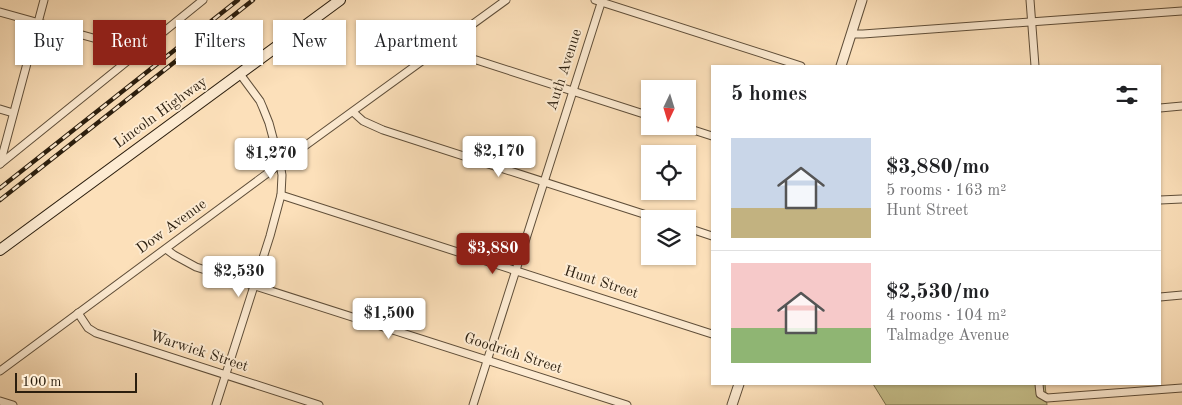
<!DOCTYPE html>
<meta charset="utf-8">
<style>
:root{--surface:#fff;--page:#f2f2f2;--text:#202124;--muted:#757577;--line:#e0e0e0;--accent:#8f2418}
body{margin:0;font-family:"Old Standard TT",serif;background:var(--page);color:var(--text);height:100vh;display:flex;flex-direction:column;font-size:19px;white-space:nowrap}
*{box-sizing:border-box;margin:0}
p{font-size:16px;color:var(--muted)}
.icon{flex:none;width:28px;height:28px;fill:none;stroke:currentColor;stroke-width:2;stroke-linecap:round;stroke-linejoin:round}
.map{position:relative;flex:1;overflow:hidden}
.details{position:absolute;left:711px;top:65px;width:450px;height:320px;display:flex;flex-direction:column;background:var(--surface);border-radius:0px;box-shadow:0 1px 4px #0004}
.details>*{flex:none}
.banner{position:absolute;left:15px;top:20px;width:475px;height:45px;display:flex;gap:10px}
.needle{width:32px;rotate:184deg}
.buttons{position:absolute;left:641px;top:80px;display:grid;gap:10px}
.buttons a{display:grid;place-items:center;width:55px;height:55px;border-radius:0px;background:var(--surface);box-shadow:0 1px 4px #0004;font-size:25px}
.scale{position:absolute;left:15px;bottom:12px;width:122px;box-sizing:border-box;padding-left:5px;border:2px solid #2b1e0e;border-top:0;font-size:14px;line-height:18px;white-space:nowrap;color:#2b1e0e;-webkit-text-stroke:4px #fdebd2;paint-order:stroke}
.price{position:absolute;translate:-50% -42px;padding:0 11px;border-radius:5px;background:#fff;color:#222;font-size:16px;line-height:32px;filter:drop-shadow(0 1px 2px #0008)}
.price::after{content:'';position:absolute;left:50%;top:30px;width:15px;height:11px;margin-left:-8px;background:inherit;clip-path:polygon(0 0,100% 0,50% 100%)}
.price.active{background:var(--accent);color:#fff}
ul{padding:0;list-style:none}
li{display:flex;align-items:center;gap:15px;height:125px;padding:0 20px}
li+li{border-top:1px solid var(--line)}
li span{display:grid;place-items:center;flex:none;width:140px;height:100px;border-radius:0px;color:#555}
li>.icon{margin-inline-start:auto}
span .icon{width:60px;height:60px;fill:#fffc;stroke-width:1}
li b{font-size:21px}
h2{display:flex;justify-content:space-between;align-items:center;height:60px;padding:0 20px;font-size:21px}
.tag{padding:0 18px;border-radius:0px;background:var(--surface);box-shadow:0 1px 4px #0004;font-size:18px;line-height:45px}
.tag.active{background:var(--accent);color:#fff}
.map>svg:first-child{display:block}
.green{fill:#c6c08b;stroke:#786f4c}
.lines{fill:none;stroke-linecap:round;stroke-linejoin:round}
.minor-casing{stroke:#5f4e39;stroke-width:9}
.tertiary-casing{stroke:#5f4e39;stroke-width:11}
.secondary-casing{stroke:#2b1e0e;stroke-width:12}
.minor{stroke:#fdebd2;stroke-width:7}
.tertiary{stroke:#fdebd2;stroke-width:9}
.secondary{stroke:#fdebd2;stroke-width:10}
.rail-casing{stroke:#2b1e0e;stroke-width:4.5}
.rail{stroke:#fdebd2;stroke-width:2.5;stroke-dasharray:8;stroke-linecap:butt}
.labels{text-anchor:middle;dominant-baseline:central;stroke-width:4;stroke-linejoin:round;paint-order:stroke}
.street-label{font-size:15px;fill:#2b1e0e;stroke:#fdebd2}
</style>
<div class="map">
<svg width="1182" height="405" viewBox="0 0 1182 405">
<rect width="100%" height="100%" fill="#fce0ba"/>
<filter id="stains"><feTurbulence type="fractalNoise" baseFrequency=".004" numOctaves="4"/><feColorMatrix values="0 0 0 0 .2 0 0 0 0 .09 0 0 0 0 .02 0 0 0 .5 -.17"/></filter>
<radialGradient id="worn" r=".72"><stop offset=".6" stop-color="#630" stop-opacity="0"/><stop offset="1" stop-color="#630" stop-opacity=".3"/></radialGradient>
<polygon class="green" points="873,384 1045,384 1047,405 886,405"/>
<g class="lines">
<g class="minor-casing">
<g id="minor">
<polyline points="595,0 801,66"/>
<polyline points="1030,0 1035,66"/>
<polyline points="0,12 140,51"/>
<polyline points="851,34 863,34 1182,11"/>
<polyline points="444,46 454,53 467,57 650,116"/>
<polyline points="1160,108 1182,106"/>
<polyline points="0,109 13,113"/>
<polyline points="353,112 363,121 383,130 659,219"/>
<polyline points="681,126 712,136"/>
<polyline points="0,164 203,0"/>
<polyline points="0,164 44,0"/>
<polyline points="281,195 712,334"/>
<polyline points="1160,200 1182,199"/>
<polyline points="688,228 712,236"/>
<polyline points="166,249 174,255 196,267 627,405"/>
<polyline points="1160,297 1182,295"/>
<polyline points="78,313 88,328 96,333 319,405"/>
<polyline points="0,371 280,164 506,0"/>
<polyline points="1039,384 1040,394 1047,398 1182,388"/>
<polyline points="0,401 13,405"/>
<polyline points="216,405 270,236 281,195 282,175 280,164 269,123 263,108 260,101 240,74"/>
<polyline points="473,405 602,0"/>
</g>
</g>
<g class="tertiary-casing">
<g id="tertiary">
<polyline points="841,66 862,0"/>
<polyline points="732,405 739,384"/>
</g>
</g>
<g class="secondary-casing">
<polyline id="secondary" points="0,250 340,0"/>
</g>
<use href="#minor" class="minor"/>
<use href="#tertiary" class="tertiary"/>
<use href="#secondary" class="secondary"/>
<g class="rail-casing">
<g id="rail">
<polyline points="0,188 238,0"/>
<polyline points="0,200 253,0"/>
</g>
</g>
<use href="#rail" class="rail"/>
</g>
<g class="labels">
<g class="street-label">
<text transform="translate(565 70) rotate(-72)">Auth Avenue</text>
<text transform="translate(161 113) rotate(-36)">Lincoln Highway</text>
<text transform="translate(172 227) rotate(-36)">Dow Avenue</text>
<text transform="translate(601 283) rotate(18)">Hunt Street</text>
<text transform="translate(199 352) rotate(18)">Warwick Street</text>
<text transform="translate(513 354) rotate(18)">Goodrich Street</text>
</g>
</g>
<rect width="100%" height="100%" filter="url(#stains)"/>
<rect width="100%" height="100%" fill="url(#worn)"/>
</svg>
<div class="buttons">
<a><svg class="needle" viewBox="-14 -14 28 28"><path d="M0-13l5 13h-10z" fill="#e53935"/><path d="M0 13l5-13h-10z" fill="#757577"/></svg></a>
<a><svg class="icon" aria-label="locate" viewBox="0 0 24 24"><circle cx="12" cy="12" r="6"/><path d="M12 2v4M12 18v4M2 12h4M18 12h4"/></svg></a>
<a><svg class="icon" aria-label="layers" viewBox="0 0 24 24"><path d="M12 4l9 5-9 5-9-5zM3 14l9 5 9-5"/></svg></a>
</div>
<div class="scale">100 m</div>
<b class="price" style="left:499px;top:178px">$2,170</b>
<b class="price" style="left:271px;top:180px">$1,270</b>
<b class="price active" style="left:493px;top:275px">$3,880</b>
<b class="price" style="left:239px;top:298px">$2,530</b>
<b class="price" style="left:389px;top:340px">$1,500</b>
<div class="banner">
<a class="tag">Buy</a>
<a class="tag active">Rent</a>
<a class="tag">Filters</a>
<a class="tag">New</a>
<a class="tag">Apartment</a>
</div>
<section class="details">
<h2>5 homes<svg class="icon" aria-label="filters" viewBox="0 0 24 24"><path d="M4 7h16M4 17h16"/><circle cx="9" cy="7" r="2"/><circle cx="15" cy="17" r="2"/></svg></h2>
<ul>
<li><span style="background:linear-gradient(#c9d6e8 70%,#c2b280 0)"><svg class="icon" aria-label="home" viewBox="0 0 24 24"><path d="M3 11l9-7 9 7M6 9v11h12V9"/></svg></span><div><b>$3,880/mo</b><p>5 rooms · 163 m²</p><p>Hunt Street</p></div></li>
<li><span style="background:linear-gradient(#f6c9c9 65%,#8fb573 0)"><svg class="icon" aria-label="home" viewBox="0 0 24 24"><path d="M3 11l9-7 9 7M6 9v11h12V9"/></svg></span><div><b>$2,530/mo</b><p>4 rooms · 104 m²</p><p>Talmadge Avenue</p></div></li>
</ul>
</section>
</div>
